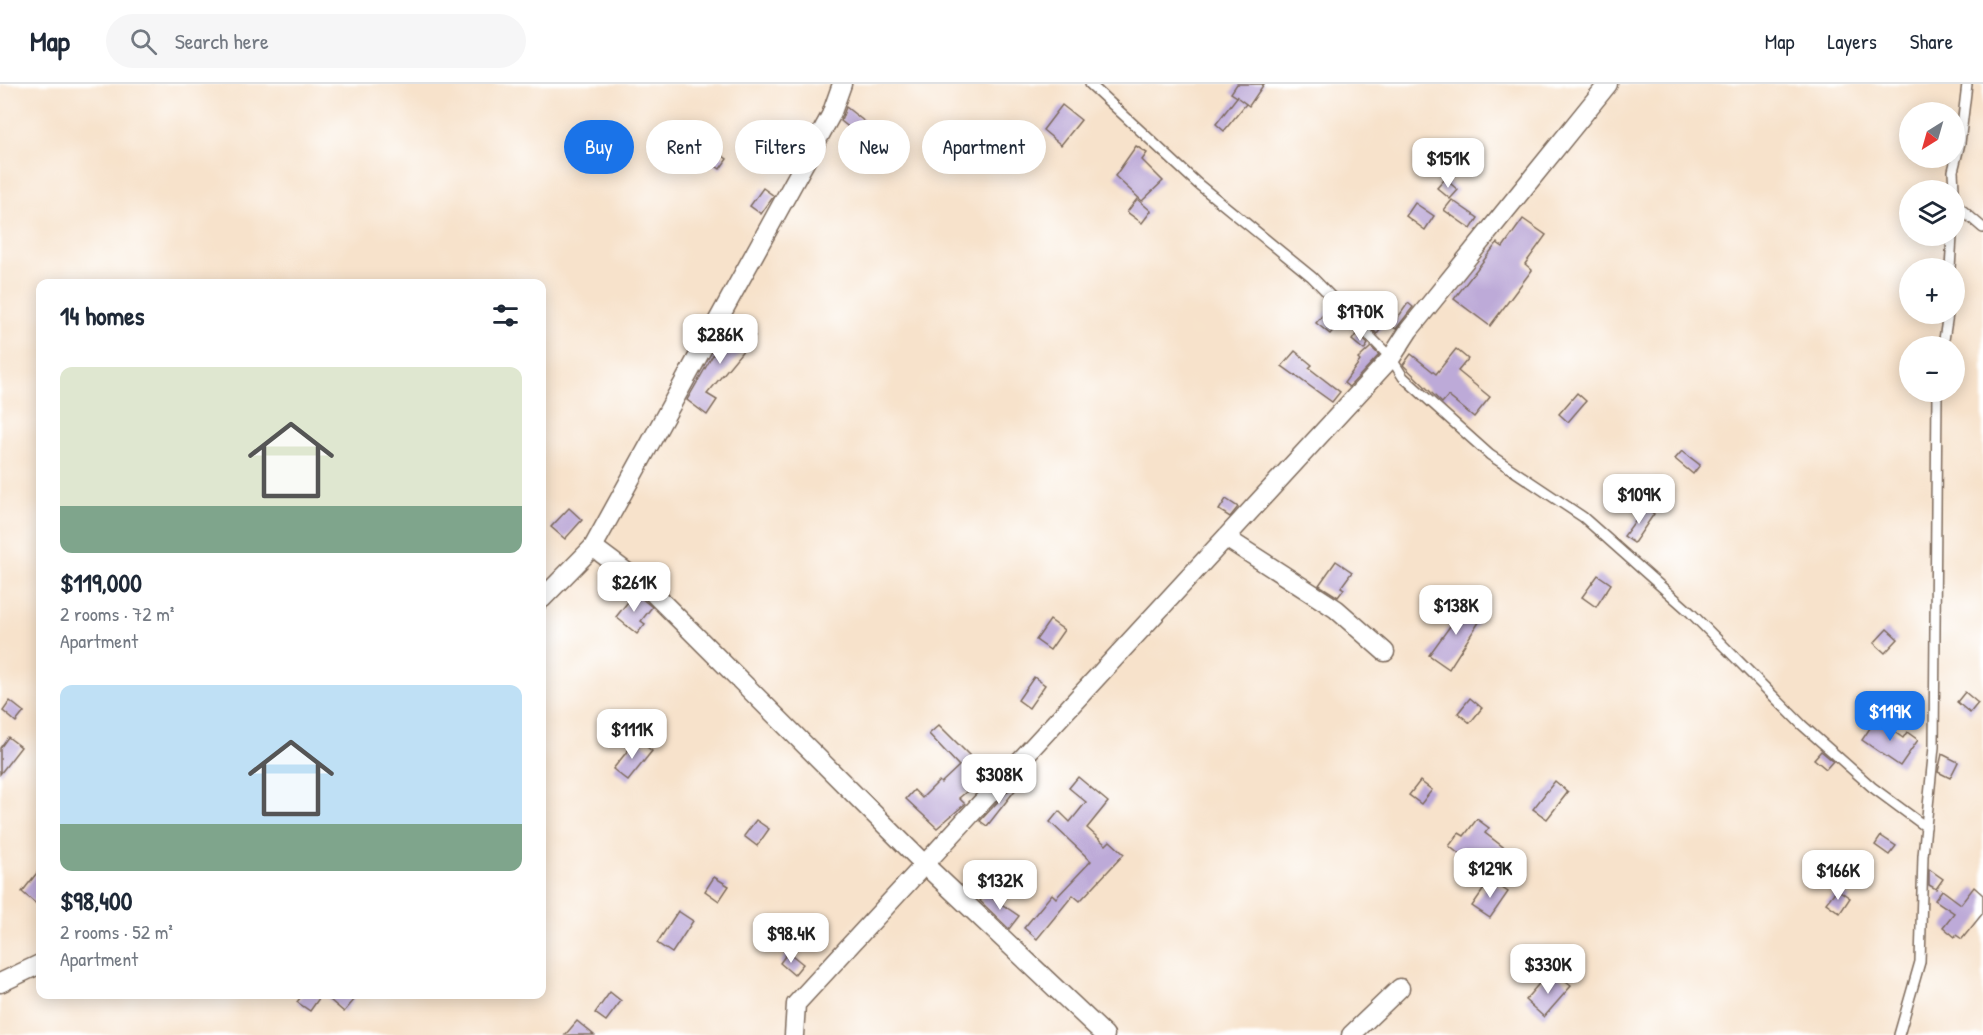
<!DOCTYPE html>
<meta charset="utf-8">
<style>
:root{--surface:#fff;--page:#f6f6f7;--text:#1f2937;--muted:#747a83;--line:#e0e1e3;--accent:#1a73e8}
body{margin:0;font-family:"Patrick Hand",sans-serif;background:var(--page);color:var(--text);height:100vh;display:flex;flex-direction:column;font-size:22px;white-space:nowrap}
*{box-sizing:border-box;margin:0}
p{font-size:20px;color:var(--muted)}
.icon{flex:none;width:33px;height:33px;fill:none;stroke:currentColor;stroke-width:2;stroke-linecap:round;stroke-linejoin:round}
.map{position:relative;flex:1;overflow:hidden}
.drawer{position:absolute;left:36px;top:195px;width:510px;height:720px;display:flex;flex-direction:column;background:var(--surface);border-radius:12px;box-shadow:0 3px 15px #0003}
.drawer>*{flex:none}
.guide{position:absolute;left:564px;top:36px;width:570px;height:54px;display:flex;gap:12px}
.needle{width:39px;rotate:217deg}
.controls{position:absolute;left:1899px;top:18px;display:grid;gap:12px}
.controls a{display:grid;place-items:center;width:66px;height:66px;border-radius:50%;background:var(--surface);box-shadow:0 3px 15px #0003;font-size:30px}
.price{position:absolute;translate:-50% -51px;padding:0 14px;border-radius:12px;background:#fff;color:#222;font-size:20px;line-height:39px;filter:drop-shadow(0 2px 3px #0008)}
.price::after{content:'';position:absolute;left:50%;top:36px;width:18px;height:14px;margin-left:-9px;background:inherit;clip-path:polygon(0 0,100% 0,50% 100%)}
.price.on{background:var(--accent);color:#fff}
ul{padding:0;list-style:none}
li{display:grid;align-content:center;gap:12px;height:318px;padding:0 24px}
li span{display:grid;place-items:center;height:186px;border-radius:12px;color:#555}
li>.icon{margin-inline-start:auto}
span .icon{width:108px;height:108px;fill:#fffc;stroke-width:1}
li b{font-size:26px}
h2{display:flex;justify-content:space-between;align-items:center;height:72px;padding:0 24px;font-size:26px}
.tag{padding:0 21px;border-radius:27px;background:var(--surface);box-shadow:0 3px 15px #0003;font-size:21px;line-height:54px}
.tag.on{background:var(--accent);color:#fff}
header{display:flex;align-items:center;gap:36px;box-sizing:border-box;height:84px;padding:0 30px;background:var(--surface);border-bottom:2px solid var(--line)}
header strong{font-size:28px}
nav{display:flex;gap:33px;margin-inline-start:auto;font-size:21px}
.search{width:420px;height:54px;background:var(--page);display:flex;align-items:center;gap:15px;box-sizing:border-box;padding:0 21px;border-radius:33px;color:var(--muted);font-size:22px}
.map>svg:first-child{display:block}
.building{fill:#bdaad8}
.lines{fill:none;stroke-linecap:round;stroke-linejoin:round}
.service-casing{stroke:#7d6a5b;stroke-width:12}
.minor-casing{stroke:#7d6a5b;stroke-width:21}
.service{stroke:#fff;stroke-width:9}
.minor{stroke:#fff;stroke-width:18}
</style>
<header>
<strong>Map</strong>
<div class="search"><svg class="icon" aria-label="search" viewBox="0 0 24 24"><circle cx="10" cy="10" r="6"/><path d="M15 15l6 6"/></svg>Search here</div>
<nav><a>Map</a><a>Layers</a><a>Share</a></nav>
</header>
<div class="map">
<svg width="1983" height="951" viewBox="0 0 1983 951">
<rect width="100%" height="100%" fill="#fff"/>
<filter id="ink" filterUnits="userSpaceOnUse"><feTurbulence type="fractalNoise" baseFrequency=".0167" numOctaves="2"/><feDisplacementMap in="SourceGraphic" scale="12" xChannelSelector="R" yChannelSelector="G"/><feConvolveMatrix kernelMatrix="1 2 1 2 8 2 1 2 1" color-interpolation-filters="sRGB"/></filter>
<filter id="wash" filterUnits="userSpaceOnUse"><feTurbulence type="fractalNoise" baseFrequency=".008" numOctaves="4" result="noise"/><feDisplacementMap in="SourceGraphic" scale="24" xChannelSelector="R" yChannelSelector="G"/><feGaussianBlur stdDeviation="1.35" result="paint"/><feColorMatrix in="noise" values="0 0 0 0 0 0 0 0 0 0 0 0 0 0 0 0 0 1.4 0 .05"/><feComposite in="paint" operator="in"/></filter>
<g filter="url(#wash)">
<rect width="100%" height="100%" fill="#f7e2cb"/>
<g id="blocks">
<g class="building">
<polygon points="1237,0 1264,0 1249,22 1238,14 1246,20 1224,47 1216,40 1237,13 1231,9"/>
<polygon points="1062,21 1081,36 1061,61 1043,46"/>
<polygon points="846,23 865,38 856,49 841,37"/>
<polygon points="681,42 727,75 720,85 673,52"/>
<polygon points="1136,62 1147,69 1142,76 1163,97 1142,117 1115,92"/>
<polygon points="1445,95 1458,106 1450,115 1437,104"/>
<polygon points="763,104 774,112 761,130 750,122"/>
<polygon points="1137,115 1151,127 1142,139 1127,128"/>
<polygon points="1452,116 1478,134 1471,145 1444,126"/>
<polygon points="1415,119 1434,132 1425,146 1406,132"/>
<polygon points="1523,135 1546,151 1525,180 1532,186 1490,242 1454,215 1497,159 1503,163"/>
<polygon points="1408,219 1413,223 1396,245 1392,242"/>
<polygon points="1327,226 1341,237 1330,250 1316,239"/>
<polygon points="1376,227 1388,236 1377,250 1366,239"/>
<polygon points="733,236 755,252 707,310 717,316 707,331 687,316"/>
<polygon points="1357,249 1368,260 1364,266 1352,256"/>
<polygon points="1371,263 1379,271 1349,303 1344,299 1360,277 1358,275"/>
<polygon points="1456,265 1468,275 1458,287 1490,313 1474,333 1448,312 1442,319 1403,281 1411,270 1436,290"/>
<polygon points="1295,267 1312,281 1309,284 1340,308 1332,318 1282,282"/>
<polygon points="1577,309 1586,317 1568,338 1559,330"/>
<polygon points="1682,367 1700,381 1693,390 1675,375"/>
<polygon points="1226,415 1238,423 1230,433 1219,426"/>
<polygon points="1645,423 1654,430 1634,459 1624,452"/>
<polygon points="569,424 582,436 565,455 551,443"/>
<polygon points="1336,477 1352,488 1341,503 1344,505 1338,513 1319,501"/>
<polygon points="1598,491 1611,500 1596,523 1582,513"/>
<polygon points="635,509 652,523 641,537 645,540 637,550 616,533"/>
<polygon points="1462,518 1483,532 1449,585 1429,571 1456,534 1453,532"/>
<polygon points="1050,536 1064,546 1050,566 1036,556"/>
<polygon points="1887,545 1898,555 1885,569 1874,559"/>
<polygon points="1034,593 1045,601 1029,624 1018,616"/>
<polygon points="1965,608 1978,619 1970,629 1957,618"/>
<polygon points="1470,614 1482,624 1470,639 1458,629"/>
<polygon points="10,617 24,628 16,638 3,627"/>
<polygon points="1876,635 1903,654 1907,648 1918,656 1900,682 1862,656"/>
<polygon points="939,641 988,690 959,714 965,720 937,744 906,715 914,706 922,714 939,697 941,699 959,682 929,650"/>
<polygon points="8,653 21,663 0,690 0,664"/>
<polygon points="637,655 652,667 628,697 613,685"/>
<polygon points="1821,667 1833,677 1826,685 1814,675"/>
<polygon points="1942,670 1958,678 1950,694 1938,688"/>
<polygon points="1078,693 1108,718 1087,744 1106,761 1110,757 1124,770 1080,817 1073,811 1037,855 1024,844 1052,810 1056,814 1091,777 1050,738 1059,727 1070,738 1086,718 1069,704"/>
<polygon points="1420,697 1432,706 1421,720 1409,711"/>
<polygon points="1555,697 1568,708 1547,735 1533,725"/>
<polygon points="1016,698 1020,700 987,742 980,737"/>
<polygon points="1477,735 1489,744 1485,749 1507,766 1487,792 1449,762 1459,749 1464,752"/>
<polygon points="756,736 769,745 757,762 744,752"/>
<polygon points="1881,752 1896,762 1889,771 1875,761"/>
<polygon points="40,785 40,823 22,808"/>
<polygon points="1929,785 1943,795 1936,805 1929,801"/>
<polygon points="714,793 729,802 719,817 705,807"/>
<polygon points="1490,796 1508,808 1490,834 1472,822"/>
<polygon points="1974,803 1983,811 1983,829 1962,855 1956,851 1955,853 1943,843 1954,829 1935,816 1942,806 1961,820"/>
<polygon points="1837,805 1850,814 1840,829 1826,819"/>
<polygon points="985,809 1019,832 1009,845 980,817"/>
<polygon points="678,827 693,837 672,869 657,859"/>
<polygon points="788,868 803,880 794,891 780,879"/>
<polygon points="1557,891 1571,902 1544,933 1525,916 1543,895 1549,901"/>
<polygon points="610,908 621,917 606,937 595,929"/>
<polygon points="303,910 322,910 310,927 297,918"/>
<polygon points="323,910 347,910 354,916 344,928"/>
<polygon points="577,937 594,951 565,951"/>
</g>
</g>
</g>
<g filter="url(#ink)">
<use href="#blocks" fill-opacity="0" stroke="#7d6a5b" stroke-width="1.5"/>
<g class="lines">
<g class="service-casing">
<g id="service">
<polyline points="1090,0 1198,100 1312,193 1391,274 1403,293 1490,371 1583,433 1691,529 1802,641 1872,703 1926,743"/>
<polyline points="1954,106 1953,87 1960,59 1967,0"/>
<polyline points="1954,119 1983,144"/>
<polyline points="1950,184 1952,152"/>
<polyline points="1943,262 1948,230"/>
<polyline points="1899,951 1920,878 1923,772 1934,663 1937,308"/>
</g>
</g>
<g class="minor-casing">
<g id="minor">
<polyline points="1226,454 1336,525 1385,568"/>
<polyline points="593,463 649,505 924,780 1105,951"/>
<polyline points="542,515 593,463 831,31 842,0"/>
<polyline points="0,899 40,880"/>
<polyline points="794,951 796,920 1391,274 1409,246 1608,0"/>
<polyline points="1351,951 1400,904"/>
</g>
</g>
<use href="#service" class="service"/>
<use href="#minor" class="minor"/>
</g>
</g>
</svg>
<div class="controls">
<a><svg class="needle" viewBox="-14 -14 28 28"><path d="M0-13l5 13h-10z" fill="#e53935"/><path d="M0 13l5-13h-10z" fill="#747a83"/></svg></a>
<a><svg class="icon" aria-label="layers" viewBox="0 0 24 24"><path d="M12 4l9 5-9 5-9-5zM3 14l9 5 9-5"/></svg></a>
<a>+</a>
<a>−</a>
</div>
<b class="price" style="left:1448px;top:105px">$151K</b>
<b class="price" style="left:1360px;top:258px">$170K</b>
<b class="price" style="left:720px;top:281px">$286K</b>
<b class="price" style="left:1639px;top:441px">$109K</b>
<b class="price" style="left:634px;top:529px">$261K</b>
<b class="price" style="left:1456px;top:552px">$138K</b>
<b class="price on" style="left:1890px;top:658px">$119K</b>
<b class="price" style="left:632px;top:676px">$111K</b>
<b class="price" style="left:999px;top:721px">$308K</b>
<b class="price" style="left:1490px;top:815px">$129K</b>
<b class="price" style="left:1838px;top:817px">$166K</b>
<b class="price" style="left:1000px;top:827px">$132K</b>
<b class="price" style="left:791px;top:880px">$98.4K</b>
<b class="price" style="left:1548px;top:911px">$330K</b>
<div class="guide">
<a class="tag on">Buy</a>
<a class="tag">Rent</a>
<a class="tag">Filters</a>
<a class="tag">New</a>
<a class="tag">Apartment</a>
</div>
<section class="drawer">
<h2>14 homes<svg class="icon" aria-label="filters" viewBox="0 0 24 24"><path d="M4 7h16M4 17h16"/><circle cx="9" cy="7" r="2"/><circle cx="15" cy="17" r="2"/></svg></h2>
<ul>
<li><span style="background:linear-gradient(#dfe7d0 75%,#7fa58c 0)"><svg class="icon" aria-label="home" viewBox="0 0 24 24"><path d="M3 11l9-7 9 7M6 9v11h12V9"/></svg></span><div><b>$119,000</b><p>2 rooms · 72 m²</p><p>Apartment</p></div></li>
<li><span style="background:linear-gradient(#bfe0f5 75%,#7fa58c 0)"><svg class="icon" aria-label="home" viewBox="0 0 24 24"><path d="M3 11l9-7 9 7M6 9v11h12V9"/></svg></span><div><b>$98,400</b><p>2 rooms · 52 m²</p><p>Apartment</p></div></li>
</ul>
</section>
</div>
